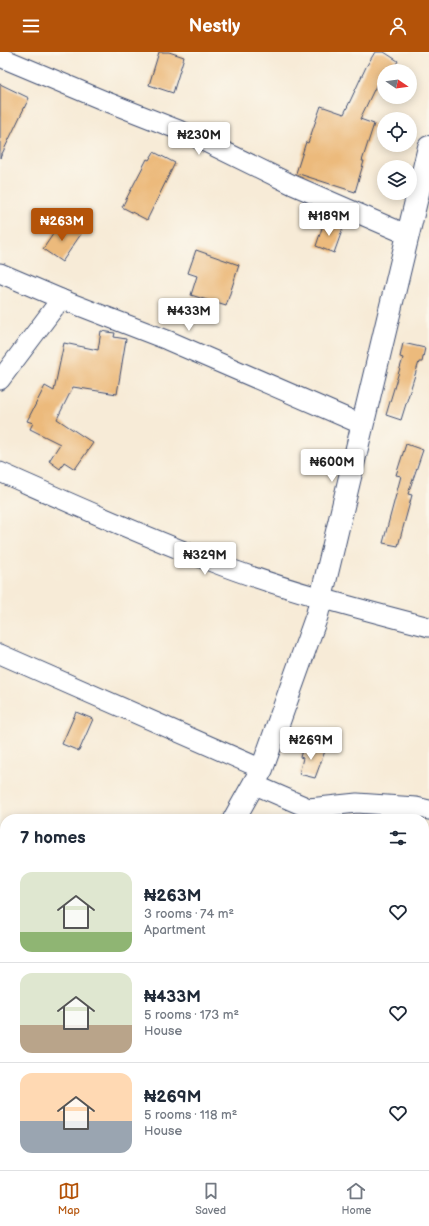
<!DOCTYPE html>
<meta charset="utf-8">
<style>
:root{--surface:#fff;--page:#f6f6f7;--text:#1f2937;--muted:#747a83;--line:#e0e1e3;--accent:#b45309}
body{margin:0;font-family:"Balsamiq Sans",sans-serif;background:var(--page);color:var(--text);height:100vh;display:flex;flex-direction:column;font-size:15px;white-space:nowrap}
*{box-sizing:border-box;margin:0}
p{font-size:13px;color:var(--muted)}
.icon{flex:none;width:22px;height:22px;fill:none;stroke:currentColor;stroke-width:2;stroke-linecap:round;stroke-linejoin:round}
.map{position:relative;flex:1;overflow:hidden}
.side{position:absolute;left:0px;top:762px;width:429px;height:356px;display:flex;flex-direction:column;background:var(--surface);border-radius:16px 16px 0 0;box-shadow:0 2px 10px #0003}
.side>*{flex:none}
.needle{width:26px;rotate:103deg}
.controls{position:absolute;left:377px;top:12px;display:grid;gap:8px}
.controls a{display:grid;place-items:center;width:40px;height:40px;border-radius:50%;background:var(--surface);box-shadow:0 2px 10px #0003;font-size:20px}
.price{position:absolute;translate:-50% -34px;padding:0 9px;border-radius:4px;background:#fff;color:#222;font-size:13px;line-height:26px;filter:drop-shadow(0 1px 2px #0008)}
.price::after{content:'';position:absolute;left:50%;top:24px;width:12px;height:9px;margin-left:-6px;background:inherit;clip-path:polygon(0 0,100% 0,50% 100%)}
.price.selected{background:var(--accent);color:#fff}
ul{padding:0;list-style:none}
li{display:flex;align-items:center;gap:12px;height:100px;padding:0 20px}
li+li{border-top:1px solid var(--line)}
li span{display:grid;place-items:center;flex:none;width:112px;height:80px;border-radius:12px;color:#555}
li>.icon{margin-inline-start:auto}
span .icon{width:48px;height:48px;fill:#fffc;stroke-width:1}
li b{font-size:17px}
h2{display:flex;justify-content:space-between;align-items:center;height:48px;padding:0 20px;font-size:17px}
header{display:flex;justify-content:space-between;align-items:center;height:52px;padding:0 20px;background:var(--accent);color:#fff;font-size:18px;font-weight:600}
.dock{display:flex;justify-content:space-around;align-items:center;height:56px;border-top:1px solid var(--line);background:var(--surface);font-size:11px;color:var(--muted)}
.dock a{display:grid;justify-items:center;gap:2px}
.dock .selected{color:var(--accent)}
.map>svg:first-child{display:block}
.building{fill:#ecba7b}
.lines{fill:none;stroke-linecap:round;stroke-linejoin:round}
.minor-casing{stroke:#3c4b70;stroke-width:21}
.tertiary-casing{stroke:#3c4b70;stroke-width:24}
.minor{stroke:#fff;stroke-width:19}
.tertiary{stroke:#fff;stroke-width:22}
</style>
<header><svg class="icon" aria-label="menu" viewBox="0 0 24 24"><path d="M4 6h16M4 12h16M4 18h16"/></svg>Nestly<svg class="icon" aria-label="person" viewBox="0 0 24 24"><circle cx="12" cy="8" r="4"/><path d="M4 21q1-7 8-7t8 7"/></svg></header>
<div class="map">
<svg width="429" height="1118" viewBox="0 0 429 1118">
<rect width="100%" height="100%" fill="#fbf7ec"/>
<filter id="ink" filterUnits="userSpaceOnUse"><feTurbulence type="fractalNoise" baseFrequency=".025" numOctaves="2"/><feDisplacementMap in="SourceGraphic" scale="8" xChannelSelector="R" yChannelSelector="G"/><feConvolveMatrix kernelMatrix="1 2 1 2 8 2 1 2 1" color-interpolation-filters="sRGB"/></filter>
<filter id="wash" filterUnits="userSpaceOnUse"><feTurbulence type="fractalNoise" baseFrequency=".012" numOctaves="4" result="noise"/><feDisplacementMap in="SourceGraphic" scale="16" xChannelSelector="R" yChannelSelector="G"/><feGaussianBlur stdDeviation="0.9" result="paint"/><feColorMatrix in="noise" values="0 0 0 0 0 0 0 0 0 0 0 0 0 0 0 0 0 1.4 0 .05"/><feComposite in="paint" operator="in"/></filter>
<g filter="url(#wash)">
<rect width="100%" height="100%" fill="#f7ebd7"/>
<g id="blocks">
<g class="building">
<polygon points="159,0 169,0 184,5 173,41 149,33"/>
<polygon points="375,0 384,0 398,9 392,19 383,19 360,67 374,72 362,109 364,109 355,140 296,121 306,90 308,91 321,54 344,62 366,15"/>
<polygon points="0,32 29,46 0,106"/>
<polygon points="154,100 175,111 147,168 122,155 147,107 149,108"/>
<polygon points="62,169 81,182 62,210 43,197"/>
<polygon points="324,170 343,176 334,201 316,194"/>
<polygon points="196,198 239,213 226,254 191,243 197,224 188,221"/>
<polygon points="101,279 115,281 114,285 126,287 117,342 73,335 57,367 93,391 75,417 64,410 60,417 49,409 60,392 30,377 33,371 27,369 45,334 54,339 64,291 98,298"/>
<polygon points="403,291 425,296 422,310 419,310 401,368 386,363 403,306 400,305"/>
<polygon points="406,392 423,398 408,442 412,443 398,494 383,491 401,424 396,423"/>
<polygon points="76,660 93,667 79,699 62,692"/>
<polygon points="304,692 325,699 315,726 299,722 303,706 300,705"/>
</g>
</g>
</g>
<g filter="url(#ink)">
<use href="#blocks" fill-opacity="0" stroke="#3c4b70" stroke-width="1"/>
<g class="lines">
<g class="minor-casing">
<g id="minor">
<polyline points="0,5 105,49 189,82 293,133 408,183"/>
<polyline points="0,221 61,247 167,288 363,373"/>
<polyline points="0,328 61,247"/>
<path d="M 0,420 C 70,451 140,483 212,510 C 282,537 356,556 429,575"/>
<polyline points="0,602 262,717"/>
<polyline points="253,732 320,761"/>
<polyline points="309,756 357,751 416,755 429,758"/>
<polyline points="0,801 5,803"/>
<polyline points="424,809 429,811"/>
<polyline points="424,997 429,1000"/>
<polyline points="280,1113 292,1118"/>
</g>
</g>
<g class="tertiary-casing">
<g id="tertiary">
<polyline points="234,767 262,717 317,563 429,95"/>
<polyline points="0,1066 5,1060"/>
</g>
</g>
<use href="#minor" class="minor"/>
<use href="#tertiary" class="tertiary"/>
</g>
</g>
</svg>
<div class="controls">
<a><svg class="needle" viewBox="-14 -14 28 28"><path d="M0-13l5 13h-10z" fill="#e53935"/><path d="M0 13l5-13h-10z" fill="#747a83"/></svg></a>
<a><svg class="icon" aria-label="locate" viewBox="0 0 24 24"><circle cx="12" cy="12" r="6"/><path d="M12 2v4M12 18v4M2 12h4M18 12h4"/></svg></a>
<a><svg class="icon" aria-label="layers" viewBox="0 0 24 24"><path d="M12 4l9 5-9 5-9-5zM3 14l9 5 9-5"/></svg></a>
</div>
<b class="price" style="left:199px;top:104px">₦230M</b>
<b class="price" style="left:329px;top:185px">₦189M</b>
<b class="price selected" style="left:62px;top:190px">₦263M</b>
<b class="price" style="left:189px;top:280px">₦433M</b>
<b class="price" style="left:332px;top:431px">₦600M</b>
<b class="price" style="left:205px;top:524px">₦329M</b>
<b class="price" style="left:311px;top:709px">₦269M</b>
<section class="side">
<h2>7 homes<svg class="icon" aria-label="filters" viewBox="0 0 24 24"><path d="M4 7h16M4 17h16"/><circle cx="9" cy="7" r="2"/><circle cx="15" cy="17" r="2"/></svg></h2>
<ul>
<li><span style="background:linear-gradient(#dfe7d0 75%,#8fb573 0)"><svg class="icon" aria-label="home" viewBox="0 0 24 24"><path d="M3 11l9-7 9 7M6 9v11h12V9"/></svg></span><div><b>₦263M</b><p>3 rooms · 74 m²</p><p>Apartment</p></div><svg class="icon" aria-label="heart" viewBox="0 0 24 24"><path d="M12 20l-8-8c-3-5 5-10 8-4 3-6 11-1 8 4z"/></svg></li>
<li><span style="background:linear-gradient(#dfe7d0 65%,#b9a48a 0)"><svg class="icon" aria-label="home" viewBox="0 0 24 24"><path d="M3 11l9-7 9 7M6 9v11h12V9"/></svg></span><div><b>₦433M</b><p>5 rooms · 173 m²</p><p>House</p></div><svg class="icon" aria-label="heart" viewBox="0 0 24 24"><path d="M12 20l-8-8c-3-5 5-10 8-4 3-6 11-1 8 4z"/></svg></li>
<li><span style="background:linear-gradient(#ffd9b3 60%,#9aa5b1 0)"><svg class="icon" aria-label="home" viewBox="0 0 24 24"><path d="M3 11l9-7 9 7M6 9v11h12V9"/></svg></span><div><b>₦269M</b><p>5 rooms · 118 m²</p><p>House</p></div><svg class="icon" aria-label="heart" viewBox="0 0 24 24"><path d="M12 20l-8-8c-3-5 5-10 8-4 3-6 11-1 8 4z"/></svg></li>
</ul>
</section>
</div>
<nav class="dock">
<a class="selected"><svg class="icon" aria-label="map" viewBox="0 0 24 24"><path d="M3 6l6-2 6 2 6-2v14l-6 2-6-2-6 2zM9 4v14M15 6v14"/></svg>Map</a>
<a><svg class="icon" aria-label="saved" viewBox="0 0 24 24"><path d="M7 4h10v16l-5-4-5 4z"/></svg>Saved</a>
<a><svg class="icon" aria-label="home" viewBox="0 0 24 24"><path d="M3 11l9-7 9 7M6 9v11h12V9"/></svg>Home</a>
</nav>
